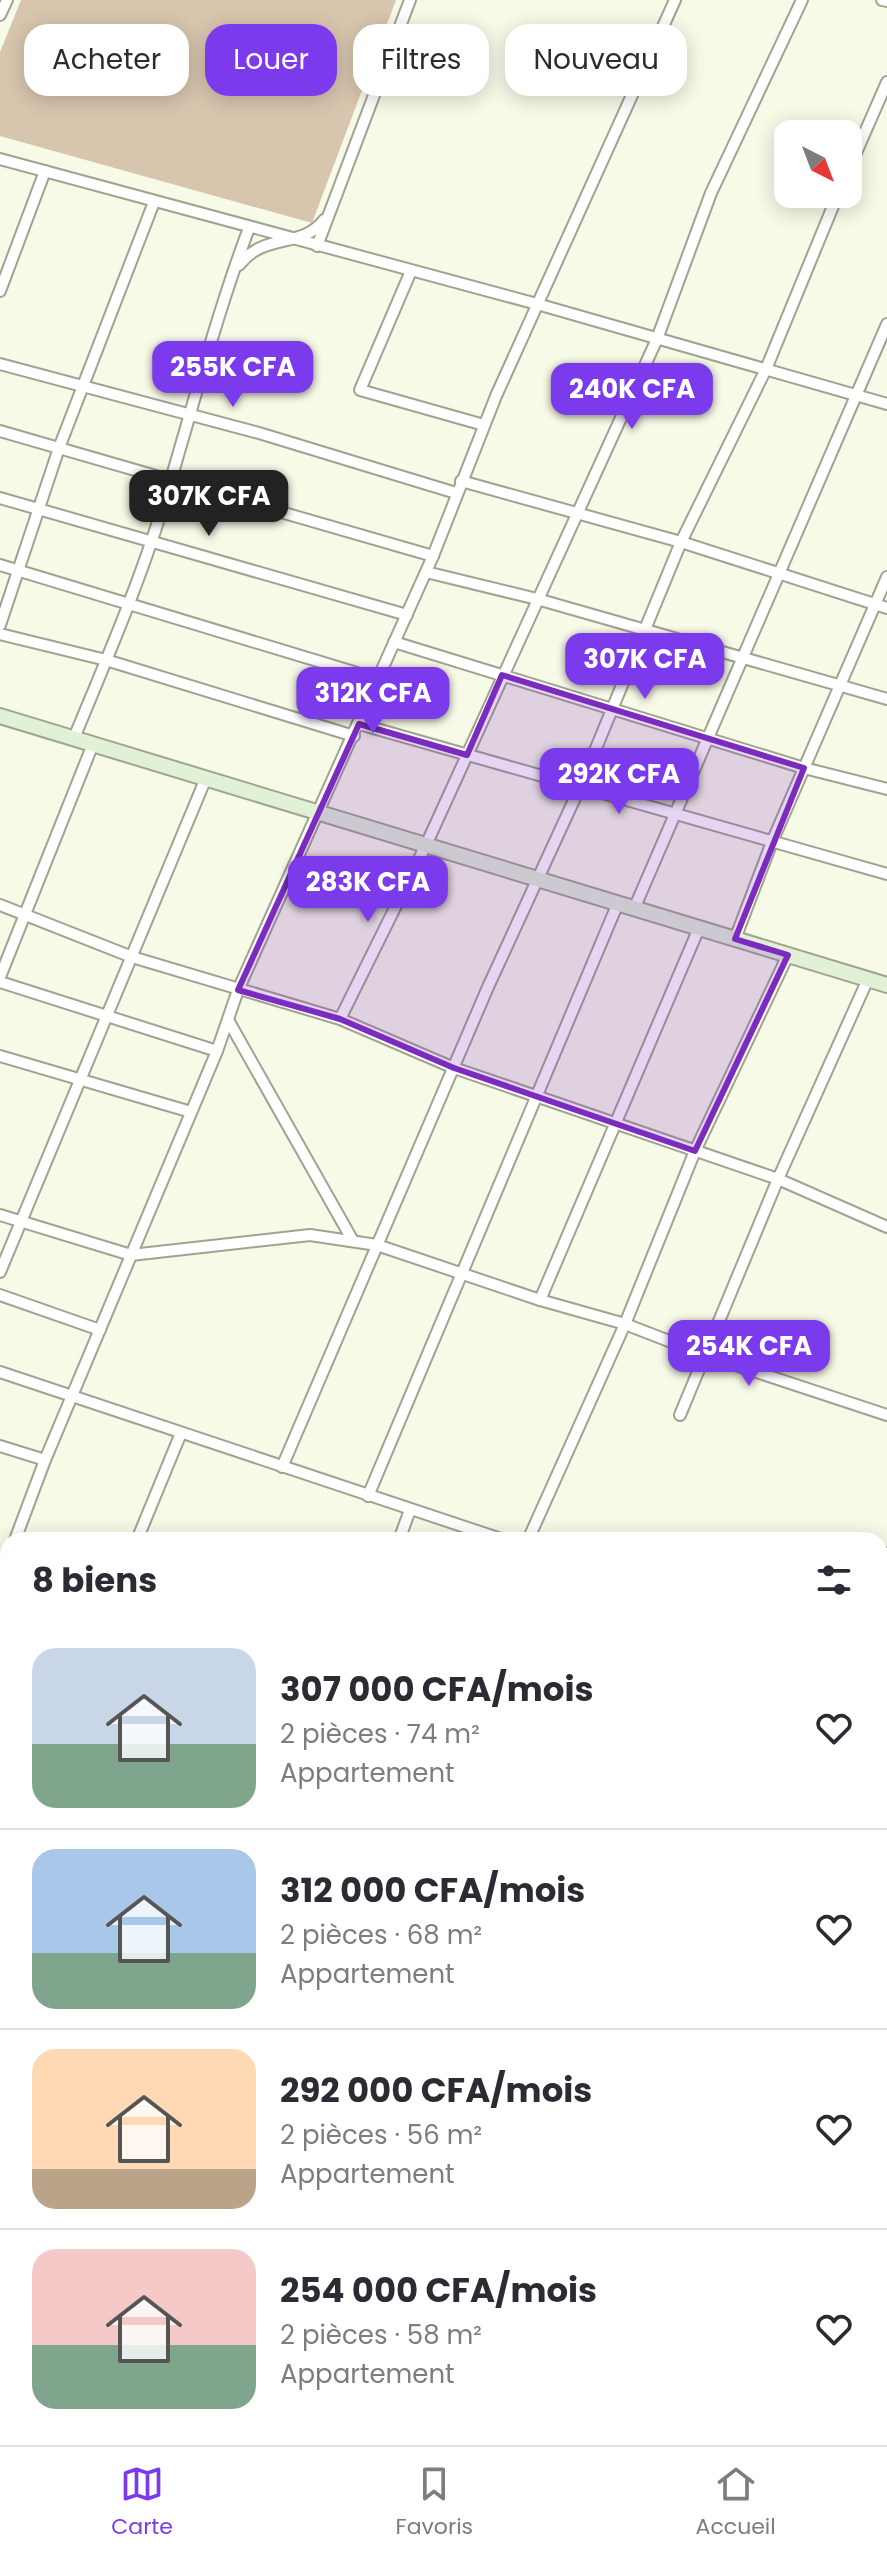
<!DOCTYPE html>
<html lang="fr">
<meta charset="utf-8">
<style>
:root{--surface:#fff;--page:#f2f2f3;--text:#2b2b33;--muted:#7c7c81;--line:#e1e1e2;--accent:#7c3aed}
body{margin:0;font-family:Poppins,sans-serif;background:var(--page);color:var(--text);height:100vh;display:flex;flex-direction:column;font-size:30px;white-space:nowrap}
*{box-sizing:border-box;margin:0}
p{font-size:26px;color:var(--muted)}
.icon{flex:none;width:44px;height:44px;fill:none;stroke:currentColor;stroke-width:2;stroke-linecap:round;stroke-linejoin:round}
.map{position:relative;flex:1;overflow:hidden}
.details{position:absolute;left:0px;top:1532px;width:888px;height:914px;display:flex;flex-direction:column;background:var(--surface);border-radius:24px 24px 0 0;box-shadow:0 4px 20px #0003}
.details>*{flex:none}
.hud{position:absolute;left:24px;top:24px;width:840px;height:72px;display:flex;gap:16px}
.needle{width:52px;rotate:138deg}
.tools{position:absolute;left:774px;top:120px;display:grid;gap:16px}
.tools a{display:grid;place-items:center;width:88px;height:88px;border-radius:16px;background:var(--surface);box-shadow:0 4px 20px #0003;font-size:40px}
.price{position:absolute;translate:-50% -68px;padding:0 18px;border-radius:16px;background:var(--accent);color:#fff;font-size:26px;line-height:52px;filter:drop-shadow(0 2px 4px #0008)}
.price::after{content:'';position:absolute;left:50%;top:48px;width:24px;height:18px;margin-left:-12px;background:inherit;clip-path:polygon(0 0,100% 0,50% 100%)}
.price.selected{background:#222;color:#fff}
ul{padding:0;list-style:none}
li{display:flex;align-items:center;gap:24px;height:200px;padding:0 32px}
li+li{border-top:2px solid var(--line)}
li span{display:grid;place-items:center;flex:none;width:224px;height:160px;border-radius:24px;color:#555}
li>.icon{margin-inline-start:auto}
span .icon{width:96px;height:96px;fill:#fffc;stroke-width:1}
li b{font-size:34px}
h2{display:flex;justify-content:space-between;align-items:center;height:96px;padding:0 32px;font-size:34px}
.pill{padding:0 28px;border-radius:24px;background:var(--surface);box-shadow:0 4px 20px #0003;font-size:28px;line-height:72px}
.pill.selected{background:var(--accent);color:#fff}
.menu{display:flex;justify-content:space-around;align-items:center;height:112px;border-top:2px solid var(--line);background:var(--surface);font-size:22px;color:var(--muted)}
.menu a{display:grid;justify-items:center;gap:4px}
.menu .selected{color:var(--accent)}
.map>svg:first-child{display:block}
.green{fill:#d8c5ae}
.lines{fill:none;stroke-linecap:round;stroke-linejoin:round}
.street-casing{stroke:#a1a392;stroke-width:14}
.secondary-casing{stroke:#a1a392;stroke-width:18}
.street{stroke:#fff;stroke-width:10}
.secondary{stroke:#e1f1d6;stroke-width:14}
.marked{fill:#7b2cbf;fill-opacity:0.2;stroke:#7b2cbf;stroke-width:6;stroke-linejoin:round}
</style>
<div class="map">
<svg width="887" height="2445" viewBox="0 0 887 2445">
<rect width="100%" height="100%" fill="#f8fae8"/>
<polygon class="green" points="21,0 396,0 312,223 0,136 0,52"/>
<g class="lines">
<g class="street-casing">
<g id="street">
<polyline points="882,0 887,1"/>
<polyline points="0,15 7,0"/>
<polyline points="0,159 537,304 887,404"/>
<polyline points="848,171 887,82"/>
<polyline points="317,246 410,0"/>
<path d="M 239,265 C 264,232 302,249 324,220"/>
<polyline points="411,271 360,390 484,425"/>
<polyline points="0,291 45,171"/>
<polyline points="0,364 259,433 456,493"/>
<polyline points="0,431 433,556"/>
<polyline points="461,481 681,542 887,608"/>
<polyline points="0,498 407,615"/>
<polyline points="0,565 377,679"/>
<polyline points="426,572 537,599 887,699"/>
<polyline points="0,625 59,448 154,202"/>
<polyline points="0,634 106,660 354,736"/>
<polyline points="394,642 804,768 887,789"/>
<polyline points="359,724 887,874"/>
<path d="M 74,738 C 105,663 138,587 162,509 C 191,415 214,321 249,228"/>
<polyline points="0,905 132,957 340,1019 454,1068 778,1179 887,1227"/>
<polyline points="634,909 887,324"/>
<polyline points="735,939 772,842 887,577"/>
<polyline points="0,977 93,744"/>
<polyline points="0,982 217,1051"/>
<polyline points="340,1019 426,845 657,339 711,193 802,0"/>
<polyline points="228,1020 353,1241"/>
<polyline points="0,1056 191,1112"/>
<polyline points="0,1215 131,1255 310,1235 377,1245 540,1300 625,1324 705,1355 887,1415"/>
<polyline points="0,1272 206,778"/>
<polyline points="0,1295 100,1330"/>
<polyline points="540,1300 699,928"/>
<polyline points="0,1372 504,1540"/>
<polyline points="680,1415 778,1179 868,979"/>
<polyline points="0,1446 45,1460 15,1540"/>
<polyline points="45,1460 217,1051 238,990 433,556 496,396 675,0"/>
<polyline points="282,1467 488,987 580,787 681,542 766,369 838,194"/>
<polyline points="368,1496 618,903"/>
<polyline points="137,1540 181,1433"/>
<polyline points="399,1540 410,1510"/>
<polyline points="528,1540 625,1324 695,1151 788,955"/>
<polyline points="880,1555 887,1553"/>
<polyline points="0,1579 8,1558"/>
<polyline points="0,1598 8,1600"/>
<polyline points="880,1675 887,1676"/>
<polyline points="8,1898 8,1909"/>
<polyline points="0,2043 8,2041"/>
</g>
</g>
<g class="secondary-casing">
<polyline id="secondary" points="0,716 887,985"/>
</g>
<use href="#street" class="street"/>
<use href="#secondary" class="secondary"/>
</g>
<path class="marked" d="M 502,675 L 804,768 L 735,939 L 788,955 L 695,1151 L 454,1068 L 340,1019 L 238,990 L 359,724 L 467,755 Z"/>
</svg>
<div class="tools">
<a><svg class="needle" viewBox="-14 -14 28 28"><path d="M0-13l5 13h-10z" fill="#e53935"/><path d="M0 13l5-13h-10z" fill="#7c7c81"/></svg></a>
</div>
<b class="price" style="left:233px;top:409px">255K CFA</b>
<b class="price" style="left:632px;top:431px">240K CFA</b>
<b class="price selected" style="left:209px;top:538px">307K CFA</b>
<b class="price" style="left:645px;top:701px">307K CFA</b>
<b class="price" style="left:373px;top:735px">312K CFA</b>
<b class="price" style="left:619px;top:816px">292K CFA</b>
<b class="price" style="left:368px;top:924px">283K CFA</b>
<b class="price" style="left:749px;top:1388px">254K CFA</b>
<div class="hud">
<a class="pill">Acheter</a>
<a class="pill selected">Louer</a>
<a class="pill">Filtres</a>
<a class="pill">Nouveau</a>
</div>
<section class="details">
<h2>8 biens<svg class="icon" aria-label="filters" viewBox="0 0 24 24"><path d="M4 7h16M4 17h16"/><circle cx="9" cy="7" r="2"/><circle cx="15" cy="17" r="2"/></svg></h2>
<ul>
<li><span style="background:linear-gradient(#c9d6e8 60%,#7fa58c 0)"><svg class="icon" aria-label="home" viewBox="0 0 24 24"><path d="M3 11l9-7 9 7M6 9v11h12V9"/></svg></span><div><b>307 000 CFA/mois</b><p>2 pièces · 74 m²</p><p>Appartement</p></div><svg class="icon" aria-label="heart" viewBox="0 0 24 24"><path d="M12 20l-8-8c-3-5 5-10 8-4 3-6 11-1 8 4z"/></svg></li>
<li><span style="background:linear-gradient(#a9c7e8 65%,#7fa58c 0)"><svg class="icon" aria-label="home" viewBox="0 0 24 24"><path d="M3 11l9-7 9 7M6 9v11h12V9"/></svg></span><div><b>312 000 CFA/mois</b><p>2 pièces · 68 m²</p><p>Appartement</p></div><svg class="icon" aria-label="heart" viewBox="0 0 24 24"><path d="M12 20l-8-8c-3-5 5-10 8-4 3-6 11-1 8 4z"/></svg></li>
<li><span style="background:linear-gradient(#ffd9b3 75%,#b9a48a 0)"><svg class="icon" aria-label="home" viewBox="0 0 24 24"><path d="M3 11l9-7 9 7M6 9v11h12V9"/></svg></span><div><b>292 000 CFA/mois</b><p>2 pièces · 56 m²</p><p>Appartement</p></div><svg class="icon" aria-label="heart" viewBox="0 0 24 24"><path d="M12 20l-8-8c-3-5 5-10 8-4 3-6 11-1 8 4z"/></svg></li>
<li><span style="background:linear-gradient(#f6c9c9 60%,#7fa58c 0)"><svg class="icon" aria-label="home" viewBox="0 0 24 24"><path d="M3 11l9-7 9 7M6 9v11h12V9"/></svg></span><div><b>254 000 CFA/mois</b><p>2 pièces · 58 m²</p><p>Appartement</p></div><svg class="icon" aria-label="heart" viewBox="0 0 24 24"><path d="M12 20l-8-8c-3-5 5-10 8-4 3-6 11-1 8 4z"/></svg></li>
</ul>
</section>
</div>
<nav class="menu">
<a class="selected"><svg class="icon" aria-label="map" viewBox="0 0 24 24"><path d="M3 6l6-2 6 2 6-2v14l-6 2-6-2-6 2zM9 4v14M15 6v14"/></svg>Carte</a>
<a><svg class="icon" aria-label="saved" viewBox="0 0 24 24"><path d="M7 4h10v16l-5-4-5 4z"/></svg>Favoris</a>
<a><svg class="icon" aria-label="home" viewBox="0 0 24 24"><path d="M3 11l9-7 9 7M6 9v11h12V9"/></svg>Accueil</a>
</nav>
